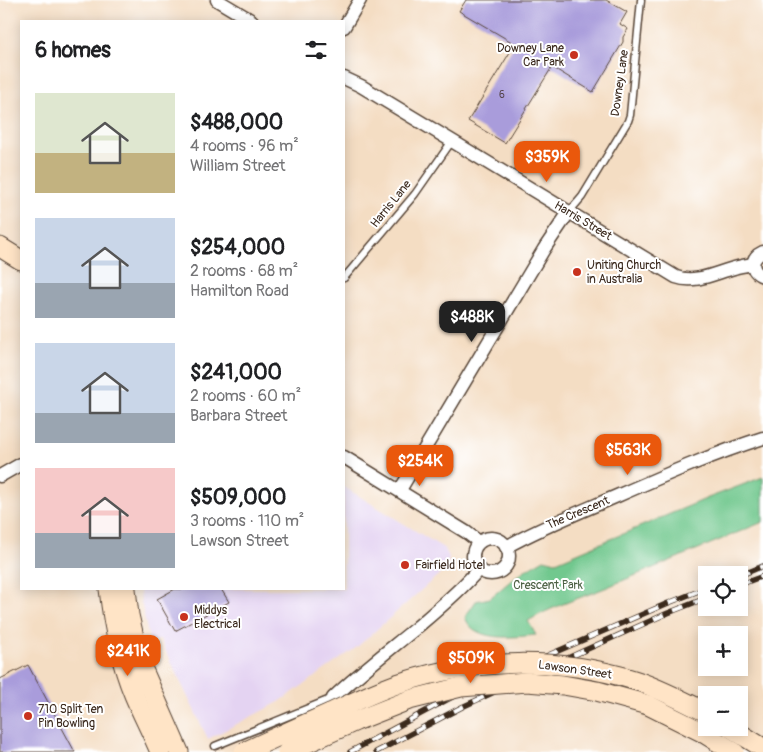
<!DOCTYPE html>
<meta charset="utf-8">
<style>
:root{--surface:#fff;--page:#f6f6f6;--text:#202124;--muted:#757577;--accent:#ea580c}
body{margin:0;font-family:Pangolin,sans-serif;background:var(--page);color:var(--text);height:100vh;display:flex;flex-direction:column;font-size:19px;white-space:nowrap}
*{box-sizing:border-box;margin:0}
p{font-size:16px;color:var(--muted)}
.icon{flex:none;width:28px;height:28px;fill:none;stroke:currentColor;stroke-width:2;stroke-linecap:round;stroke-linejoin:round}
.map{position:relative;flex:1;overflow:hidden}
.details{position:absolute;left:20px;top:20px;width:325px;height:570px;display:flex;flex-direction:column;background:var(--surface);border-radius:0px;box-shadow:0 2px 12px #0003}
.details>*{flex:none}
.fabs{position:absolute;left:698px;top:566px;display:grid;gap:10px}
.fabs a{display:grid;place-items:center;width:50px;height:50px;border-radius:0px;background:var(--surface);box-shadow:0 2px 12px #0003;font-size:25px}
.price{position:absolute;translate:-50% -42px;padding:0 11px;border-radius:10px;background:var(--accent);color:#fff;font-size:16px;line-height:32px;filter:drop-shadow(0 1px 2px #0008)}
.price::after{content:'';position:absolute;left:50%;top:30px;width:15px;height:11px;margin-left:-8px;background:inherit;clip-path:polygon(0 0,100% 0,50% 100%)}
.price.active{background:#222;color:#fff}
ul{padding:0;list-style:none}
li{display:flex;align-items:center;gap:15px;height:125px;padding:0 15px}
li span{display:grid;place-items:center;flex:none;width:140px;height:100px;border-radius:0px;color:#555}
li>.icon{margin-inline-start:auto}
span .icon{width:60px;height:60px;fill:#fffc;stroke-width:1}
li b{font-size:21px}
h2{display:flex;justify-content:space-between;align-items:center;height:60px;padding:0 15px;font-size:21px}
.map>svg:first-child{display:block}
.built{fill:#e4d3f2}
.green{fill:#71c88e;stroke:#567956}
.building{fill:#a99cdb}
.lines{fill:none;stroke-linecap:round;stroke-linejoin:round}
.service-casing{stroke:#574537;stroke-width:9}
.minor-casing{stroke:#574537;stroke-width:15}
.secondary-casing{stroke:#574537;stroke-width:21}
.service{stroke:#fff;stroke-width:6}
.minor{stroke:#fff;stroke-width:12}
.secondary{stroke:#ffe4c6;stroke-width:19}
.rail-casing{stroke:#3b2a1e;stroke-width:5.5}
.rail{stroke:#fff;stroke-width:4;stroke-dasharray:11;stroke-linecap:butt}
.secondary-bridge-casing{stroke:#574537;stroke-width:21;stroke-linecap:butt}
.secondary-bridge{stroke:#ffe4c6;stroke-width:19}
.poi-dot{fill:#c8321e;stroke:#fff;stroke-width:2}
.labels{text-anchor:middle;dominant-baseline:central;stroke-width:4;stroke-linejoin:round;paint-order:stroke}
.number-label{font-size:10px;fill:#56464d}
.poi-label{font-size:12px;fill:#3b2a1e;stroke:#fff;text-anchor:start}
.street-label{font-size:12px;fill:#3b2a1e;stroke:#fff}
.park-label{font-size:12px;fill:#4e6145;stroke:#fff}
</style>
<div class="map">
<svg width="763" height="752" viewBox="0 0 763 752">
<rect width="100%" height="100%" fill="#fff"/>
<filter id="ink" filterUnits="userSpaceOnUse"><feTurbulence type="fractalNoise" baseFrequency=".02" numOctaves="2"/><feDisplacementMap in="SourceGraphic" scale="10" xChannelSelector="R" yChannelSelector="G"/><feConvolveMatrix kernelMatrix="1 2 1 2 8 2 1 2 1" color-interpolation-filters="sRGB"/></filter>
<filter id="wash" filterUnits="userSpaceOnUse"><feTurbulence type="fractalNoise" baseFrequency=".0096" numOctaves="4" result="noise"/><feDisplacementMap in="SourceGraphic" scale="20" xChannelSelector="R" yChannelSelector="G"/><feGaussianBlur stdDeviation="1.12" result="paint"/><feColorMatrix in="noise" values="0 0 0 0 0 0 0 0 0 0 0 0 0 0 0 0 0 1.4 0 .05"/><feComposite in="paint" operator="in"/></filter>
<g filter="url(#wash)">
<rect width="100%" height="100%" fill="#f4ddc3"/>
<polygon class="built" points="344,487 445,549 449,557 448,565 445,569 357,647 279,702 208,739 160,639 150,644 141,601 140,589 344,589"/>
<path class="green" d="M 763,477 L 763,522 C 714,542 666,563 617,583 C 588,596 556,604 528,621 L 536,635 C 517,637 485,641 471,627 C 468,624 466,620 465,617 L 476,601 L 490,598 L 514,578 L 525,570 L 544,559 L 556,562 L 708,498 Z"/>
<g id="blocks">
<g class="building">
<polygon points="466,0 606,0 627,12 620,24 628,29 623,37 623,42 593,92 552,67 505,143 468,121 515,44 459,11"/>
<polygon points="175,589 221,589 229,602 175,631 157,599"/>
<polygon points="28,665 75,752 0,752 0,679"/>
</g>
</g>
</g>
<g filter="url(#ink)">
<use href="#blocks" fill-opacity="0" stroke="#574537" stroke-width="1"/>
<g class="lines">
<g class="service-casing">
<g id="service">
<polyline points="569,212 582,197 628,121 630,115 641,0"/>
<polyline points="344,278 415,194 452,141"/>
<polyline points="215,746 333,698"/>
</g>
</g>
<g class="minor-casing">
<g id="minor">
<polyline points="217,0 252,21"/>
<polyline points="344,27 360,0"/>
<path d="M 344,78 L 361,86 L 452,141 L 676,277 C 695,284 715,273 734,268 C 740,266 747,265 753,264"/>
<path d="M 763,252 C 750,258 750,271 763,276"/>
<polyline points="344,457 466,532 479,542"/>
<polyline points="0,476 21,464"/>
<polyline points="400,490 544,249 569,212"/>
<circle cx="491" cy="556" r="18"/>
<path d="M 506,547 C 542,527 580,512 617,496 C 665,475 713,454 763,438"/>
<path d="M 333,698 C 359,673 388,651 416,628 C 437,610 460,591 478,570"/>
</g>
</g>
<g class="secondary-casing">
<g id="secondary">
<polyline points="0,247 21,260"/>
<path d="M 109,589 C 113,625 120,661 134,695 C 142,714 152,733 160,752"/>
<polyline points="126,589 129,615 140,663 179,752"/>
</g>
</g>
<use href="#service" class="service"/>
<use href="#minor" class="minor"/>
<use href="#secondary" class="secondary"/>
<g class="rail-casing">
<g id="rail">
<polyline points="739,576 763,566"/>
<polyline points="739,585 763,576"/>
<polyline points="350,752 454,696 666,604 706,588"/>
<polyline points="376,752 462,707 583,651 668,613 706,598"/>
</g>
</g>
<use href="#rail" class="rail"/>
<g class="secondary-bridge-casing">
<g id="secondary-bridge">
<polyline points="731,728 763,748"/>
<path d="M 244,752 C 272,739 301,726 330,713 C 354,702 378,690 403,682 C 477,658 560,657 634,680 C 659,688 683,701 706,712"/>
<polyline points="287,752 356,721 409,700 461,687 527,682 563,685 597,691 648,705 702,732 734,752"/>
</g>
</g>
<use href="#secondary-bridge" class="secondary-bridge"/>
</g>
</g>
<g class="poi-dot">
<circle cx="574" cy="55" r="5"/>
<circle cx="577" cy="272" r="5"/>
<circle cx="405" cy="565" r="5"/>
<circle cx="184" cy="617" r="5"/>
<circle cx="28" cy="716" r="5"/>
</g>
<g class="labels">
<g class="number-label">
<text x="502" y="95">6</text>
</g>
<g class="poi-label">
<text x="564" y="48" text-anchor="end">Downey Lane<tspan x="564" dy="14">Car Park</tspan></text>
<text x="587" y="265">Uniting Church<tspan x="587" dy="14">in Australia</tspan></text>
<text x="415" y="565">Fairfield Hotel</text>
<text x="194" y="610">Middys<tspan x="194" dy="14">Electrical</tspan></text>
<text x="38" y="709">710 Split Ten<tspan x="38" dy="14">Pin Bowling</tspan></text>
</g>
<g class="street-label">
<text transform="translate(620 83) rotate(-82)">Downey Lane</text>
<text transform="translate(391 204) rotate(-51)">Harris Lane</text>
<text transform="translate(583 221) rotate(31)">Harris Street</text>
<text transform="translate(578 513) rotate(-23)">The Crescent</text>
<text transform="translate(575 670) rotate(8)">Lawson Street</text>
</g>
<g class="park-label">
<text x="548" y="585">Crescent Park</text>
</g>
</g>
</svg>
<div class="fabs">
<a><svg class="icon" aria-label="locate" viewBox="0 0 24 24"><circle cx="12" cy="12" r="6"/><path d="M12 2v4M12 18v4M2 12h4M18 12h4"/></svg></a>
<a>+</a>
<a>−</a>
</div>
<b class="price" style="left:547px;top:183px">$359K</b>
<b class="price active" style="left:472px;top:343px">$488K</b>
<b class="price" style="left:628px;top:476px">$563K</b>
<b class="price" style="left:420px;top:487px">$254K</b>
<b class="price" style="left:128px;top:677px">$241K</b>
<b class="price" style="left:471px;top:684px">$509K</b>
<section class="details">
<h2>6 homes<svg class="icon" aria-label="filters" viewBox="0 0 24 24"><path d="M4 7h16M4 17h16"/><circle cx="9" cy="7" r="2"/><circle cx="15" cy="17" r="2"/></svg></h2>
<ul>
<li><span style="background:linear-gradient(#dfe7d0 60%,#c2b280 0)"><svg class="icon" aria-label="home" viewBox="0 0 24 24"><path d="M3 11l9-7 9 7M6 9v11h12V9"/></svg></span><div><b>$488,000</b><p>4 rooms · 96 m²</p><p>William Street</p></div></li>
<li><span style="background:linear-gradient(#c9d6e8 65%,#9aa5b1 0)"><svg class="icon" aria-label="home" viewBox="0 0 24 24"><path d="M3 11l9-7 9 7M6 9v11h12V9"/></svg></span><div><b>$254,000</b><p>2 rooms · 68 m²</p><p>Hamilton Road</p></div></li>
<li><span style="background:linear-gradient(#c9d6e8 70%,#9aa5b1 0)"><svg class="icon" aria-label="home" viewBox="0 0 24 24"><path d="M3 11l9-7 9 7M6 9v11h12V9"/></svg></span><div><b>$241,000</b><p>2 rooms · 60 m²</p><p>Barbara Street</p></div></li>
<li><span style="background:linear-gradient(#f6c9c9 65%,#9aa5b1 0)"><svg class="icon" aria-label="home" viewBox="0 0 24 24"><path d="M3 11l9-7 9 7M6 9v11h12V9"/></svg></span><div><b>$509,000</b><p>3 rooms · 110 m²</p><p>Lawson Street</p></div></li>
</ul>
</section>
</div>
